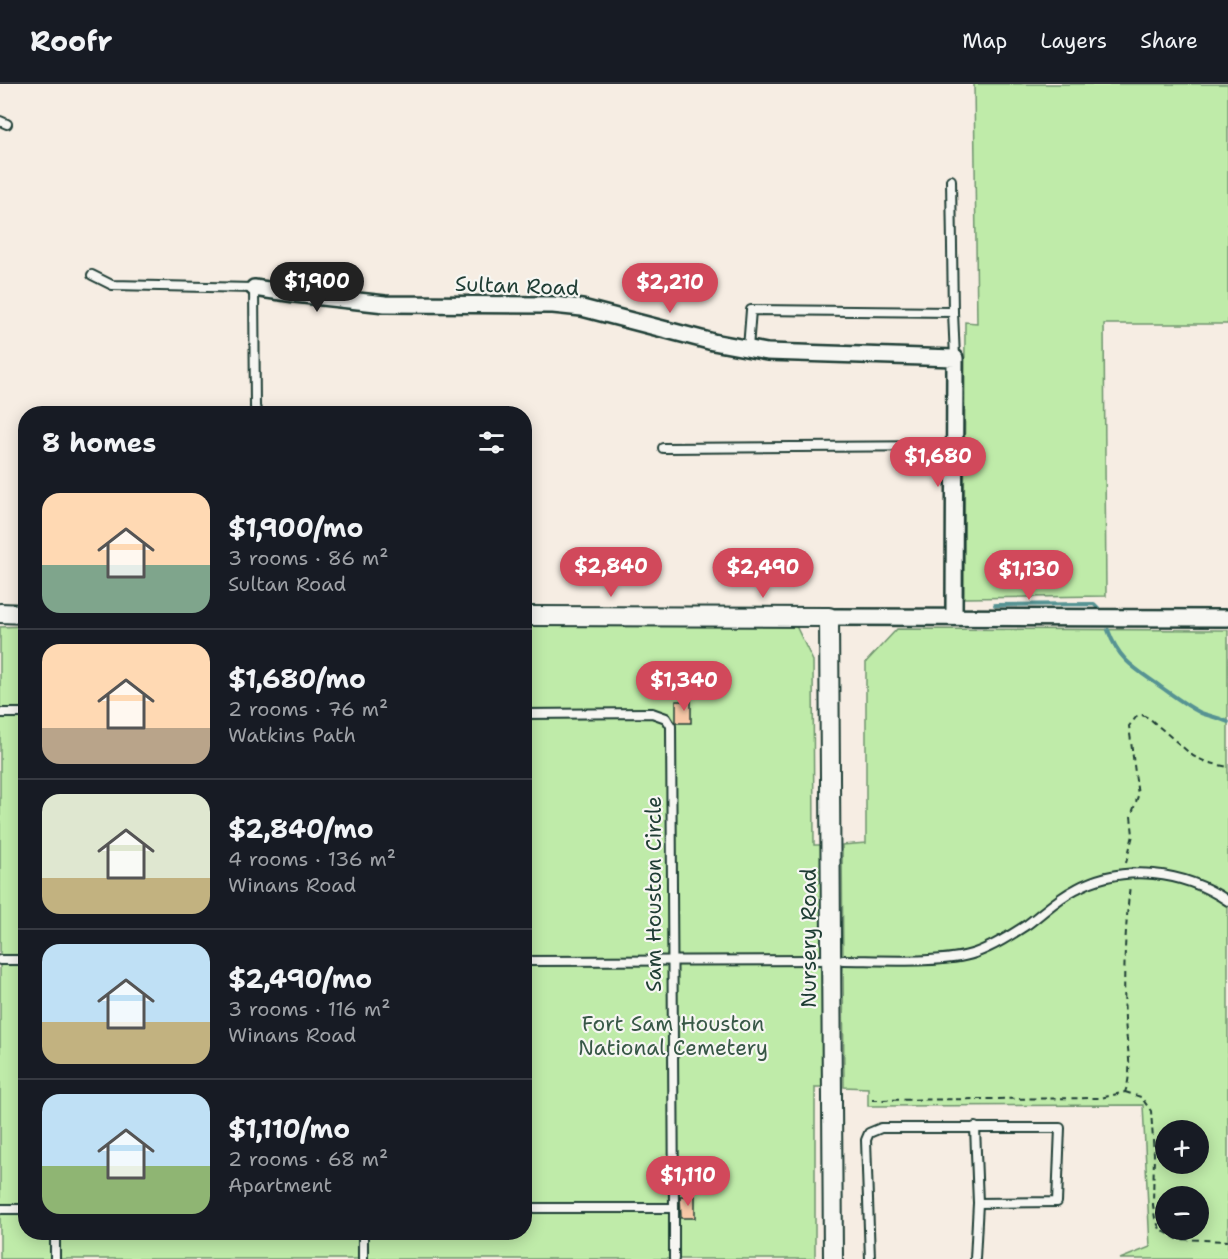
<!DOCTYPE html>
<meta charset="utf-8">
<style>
:root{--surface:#171b24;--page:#20242c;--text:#f1f3f6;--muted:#9ea1a6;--line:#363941;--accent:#d1495b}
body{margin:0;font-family:"Shantell Sans",sans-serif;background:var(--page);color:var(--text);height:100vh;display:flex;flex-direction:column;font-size:22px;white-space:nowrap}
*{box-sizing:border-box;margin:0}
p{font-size:20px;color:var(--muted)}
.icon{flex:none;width:33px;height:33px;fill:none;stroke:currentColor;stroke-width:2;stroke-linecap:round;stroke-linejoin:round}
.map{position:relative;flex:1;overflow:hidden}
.side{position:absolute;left:18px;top:322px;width:514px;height:834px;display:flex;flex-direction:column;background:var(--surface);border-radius:24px;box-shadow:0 3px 15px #0003}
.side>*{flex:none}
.controls{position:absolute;left:1155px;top:1036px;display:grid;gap:12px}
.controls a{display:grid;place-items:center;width:54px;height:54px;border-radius:50%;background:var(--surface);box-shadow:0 3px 15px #0003;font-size:30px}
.price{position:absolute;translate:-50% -51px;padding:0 14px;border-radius:21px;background:var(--accent);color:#fff;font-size:20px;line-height:39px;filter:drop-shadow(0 2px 3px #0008)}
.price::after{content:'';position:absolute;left:50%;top:36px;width:18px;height:14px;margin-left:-9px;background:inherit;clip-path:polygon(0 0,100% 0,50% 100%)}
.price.on{background:#222;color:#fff}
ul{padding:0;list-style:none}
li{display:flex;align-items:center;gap:18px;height:150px;padding:0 24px}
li+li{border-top:2px solid var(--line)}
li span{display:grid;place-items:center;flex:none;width:168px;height:120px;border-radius:18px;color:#555}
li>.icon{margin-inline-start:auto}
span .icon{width:72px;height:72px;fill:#fffc;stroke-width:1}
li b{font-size:26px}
h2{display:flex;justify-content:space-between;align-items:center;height:72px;padding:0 24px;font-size:26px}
header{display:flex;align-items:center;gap:36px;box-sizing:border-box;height:84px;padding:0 30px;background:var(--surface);border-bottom:2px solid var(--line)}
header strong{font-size:28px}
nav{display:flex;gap:33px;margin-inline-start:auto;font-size:21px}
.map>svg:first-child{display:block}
.green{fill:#bfeba9;stroke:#6f946e;stroke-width:1.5;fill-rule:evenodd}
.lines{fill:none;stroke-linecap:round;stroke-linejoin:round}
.stream{stroke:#579393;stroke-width:4}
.building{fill:#f7c8a7;stroke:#1f3d34;stroke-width:1.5}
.service-casing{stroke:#1f3d34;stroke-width:12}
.minor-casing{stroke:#1f3d34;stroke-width:20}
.tertiary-casing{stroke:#1f3d34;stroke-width:22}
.path{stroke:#1f3d34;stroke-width:2;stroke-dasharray:6 4.5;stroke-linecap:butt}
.service{stroke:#f6f6f2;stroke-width:8}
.minor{stroke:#f6f6f2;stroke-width:15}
.tertiary{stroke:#f6f6f2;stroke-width:18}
.labels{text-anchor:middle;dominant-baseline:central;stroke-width:4.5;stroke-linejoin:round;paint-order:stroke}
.street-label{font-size:21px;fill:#1f3d34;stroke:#f6f6f2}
.park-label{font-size:21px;fill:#375746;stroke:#f6f6f2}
</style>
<header>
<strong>Roofr</strong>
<nav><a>Map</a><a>Layers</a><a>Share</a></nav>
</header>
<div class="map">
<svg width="1228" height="1175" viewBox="0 0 1228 1175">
<rect width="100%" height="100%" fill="#f6ede3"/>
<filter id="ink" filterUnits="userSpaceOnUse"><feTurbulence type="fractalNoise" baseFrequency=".0167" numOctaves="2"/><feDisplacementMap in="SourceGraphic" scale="12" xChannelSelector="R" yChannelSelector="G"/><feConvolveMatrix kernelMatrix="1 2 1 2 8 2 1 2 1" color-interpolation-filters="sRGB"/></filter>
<g filter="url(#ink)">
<g class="green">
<polygon points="974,0 1228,0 1228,240 1104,240 1106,512 964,514 965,238 977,239"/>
<polygon points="26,542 26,1149 525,1149 525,542 796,542 813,577 814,761 821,761 822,1003 815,1003 815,1175 0,1175 0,543"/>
<path d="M 897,545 L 1228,546 L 1228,1175 L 1120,1175 L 1150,1163 L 1143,1021 L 868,1022 L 868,1004 L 844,1003 L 842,761 L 866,759 L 866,578 ZM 1166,1047 L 1198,1047 L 1198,1080 L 1166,1080 ZM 1166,1113 L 1198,1113 L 1198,1146 L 1166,1146 Z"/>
</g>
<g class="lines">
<g class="stream">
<polyline points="995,521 1094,520 1098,524"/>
<path d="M 1108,546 C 1119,577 1136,585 1161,603 C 1174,612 1187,622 1201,629 C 1210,632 1219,634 1228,638"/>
</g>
</g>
<g class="building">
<rect x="676" y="617" width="15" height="22"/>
<polygon points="680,1112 695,1112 695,1134 681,1134"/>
</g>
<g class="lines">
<g class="service-casing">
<g id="service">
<polyline points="0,37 7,40"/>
<polyline points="951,96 953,228"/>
<polyline points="92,191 112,201 254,204 255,323 258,330"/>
<polyline points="748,264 751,226 953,228 955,274"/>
<polyline points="663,364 954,362"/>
<polyline points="0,629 26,629"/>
<polyline points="525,630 652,629 666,634 671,642 674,1124 525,1124"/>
<polyline points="0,876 26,876"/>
<path d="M 843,876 C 878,876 944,880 975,869 C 994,862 1011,851 1028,840 C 1044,828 1058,814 1076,805 C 1124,779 1184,787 1228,817"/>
<polyline points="525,877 821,876"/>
<polyline points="674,1124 674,1175"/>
<polyline points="0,1125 26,1125"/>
<polyline points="55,1175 55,1149"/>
<polyline points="363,1175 363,1149"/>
<polyline points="870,1175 866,1056 869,1049 881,1044 1060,1044 1057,1118 978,1119 975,1043"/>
<polyline points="975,1175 978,1119"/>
</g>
</g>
<g class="minor-casing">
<g id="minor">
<polyline points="254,204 295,210 385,220 553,221 582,224 713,258 767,268 955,274 954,533"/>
<polyline points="829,533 1228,534"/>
</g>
</g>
<g class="tertiary-casing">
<g id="tertiary">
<polyline points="0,529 26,530"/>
<polyline points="525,532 829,533 833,1175"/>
</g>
</g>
<g class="path">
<polyline points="1126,779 1133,751 1131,732 1138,712 1129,642 1137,632 1142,631 1149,634 1193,672 1206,678 1228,683"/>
<polyline points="1125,1008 1141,1013 1151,1027 1154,1070 1153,1121 1155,1134 1160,1145 1177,1155 1228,1157"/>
<path d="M 872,1016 L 1101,1014 L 1125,1008 C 1134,985 1126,959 1125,935 C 1123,891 1125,846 1130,801"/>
</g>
<use href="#service" class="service"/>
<use href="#minor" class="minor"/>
<use href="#tertiary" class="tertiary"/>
</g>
</g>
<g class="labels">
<g class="street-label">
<text transform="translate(517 202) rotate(2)">Sultan Road</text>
<text transform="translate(654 810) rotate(-90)">Sam Houston Circle</text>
<text transform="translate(809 854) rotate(-90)">Nursery Road</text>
</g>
<g class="park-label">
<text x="673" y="940">Fort Sam Houston<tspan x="673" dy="24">National Cemetery</tspan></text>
</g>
</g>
</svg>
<div class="controls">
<a>+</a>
<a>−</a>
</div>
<b class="price on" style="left:317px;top:229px">$1,900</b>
<b class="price" style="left:670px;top:230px">$2,210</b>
<b class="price" style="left:938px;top:404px">$1,680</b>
<b class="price" style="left:611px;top:514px">$2,840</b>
<b class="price" style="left:763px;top:515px">$2,490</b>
<b class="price" style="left:1029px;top:517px">$1,130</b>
<b class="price" style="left:684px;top:628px">$1,340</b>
<b class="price" style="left:688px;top:1123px">$1,110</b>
<section class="side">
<h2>8 homes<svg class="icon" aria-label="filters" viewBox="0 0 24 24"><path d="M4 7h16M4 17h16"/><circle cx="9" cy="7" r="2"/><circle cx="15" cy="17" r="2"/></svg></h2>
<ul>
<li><span style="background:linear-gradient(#ffd9b3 60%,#7fa58c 0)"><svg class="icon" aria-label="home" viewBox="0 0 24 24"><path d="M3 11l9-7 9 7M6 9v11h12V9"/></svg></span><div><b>$1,900/mo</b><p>3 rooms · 86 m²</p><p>Sultan Road</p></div></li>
<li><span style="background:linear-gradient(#ffd9b3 70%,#b9a48a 0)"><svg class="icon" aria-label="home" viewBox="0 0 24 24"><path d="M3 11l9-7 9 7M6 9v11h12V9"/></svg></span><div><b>$1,680/mo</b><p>2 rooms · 76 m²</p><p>Watkins Path</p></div></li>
<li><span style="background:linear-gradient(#dfe7d0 70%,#c2b280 0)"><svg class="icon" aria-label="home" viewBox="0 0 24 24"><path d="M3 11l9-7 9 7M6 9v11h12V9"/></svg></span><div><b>$2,840/mo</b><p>4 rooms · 136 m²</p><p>Winans Road</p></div></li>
<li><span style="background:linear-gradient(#bfe0f5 65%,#c2b280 0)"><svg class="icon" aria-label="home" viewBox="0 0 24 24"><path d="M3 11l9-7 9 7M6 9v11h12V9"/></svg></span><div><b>$2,490/mo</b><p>3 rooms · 116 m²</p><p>Winans Road</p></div></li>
<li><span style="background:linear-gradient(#bfe0f5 60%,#8fb573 0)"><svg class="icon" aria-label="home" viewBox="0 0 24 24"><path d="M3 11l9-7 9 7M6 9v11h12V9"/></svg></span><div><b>$1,110/mo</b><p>2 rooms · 68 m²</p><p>Apartment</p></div></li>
</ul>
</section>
</div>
